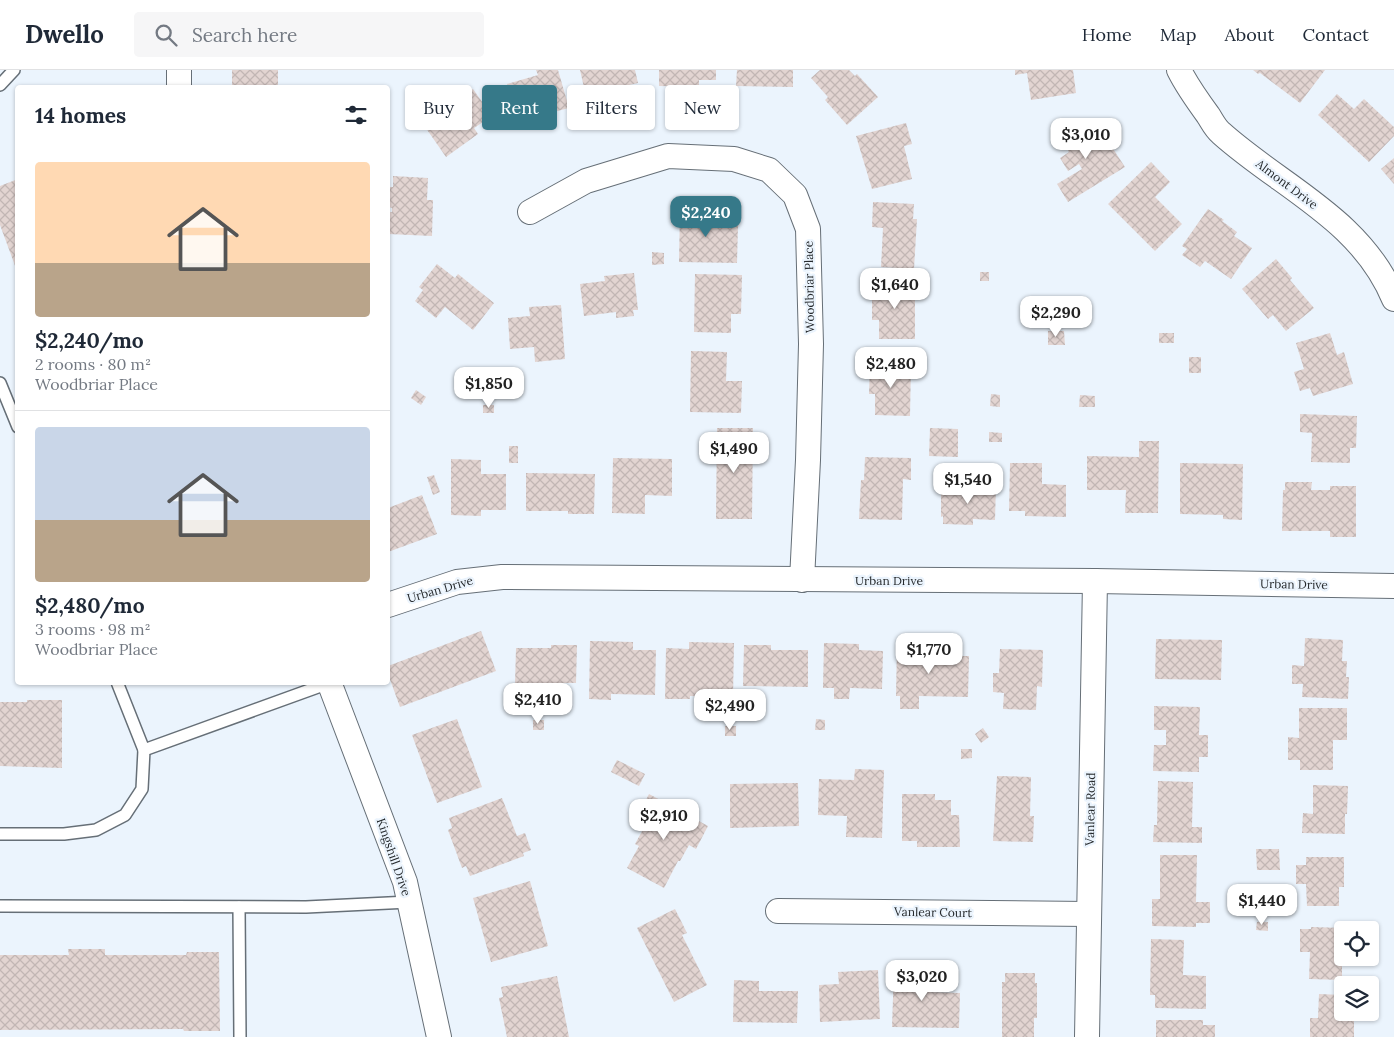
<!DOCTYPE html>
<meta charset="utf-8">
<style>
:root{--surface:#fff;--page:#f6f6f7;--text:#1f2937;--muted:#747a83;--line:#e0e1e3;--accent:#367989}
body{margin:0;font-family:Lora,serif;background:var(--page);color:var(--text);height:100vh;display:flex;flex-direction:column;font-size:19px;white-space:nowrap}
*{box-sizing:border-box;margin:0}
p{font-size:16px;color:var(--muted)}
.icon{flex:none;width:28px;height:28px;fill:none;stroke:currentColor;stroke-width:2;stroke-linecap:round;stroke-linejoin:round}
.map{position:relative;flex:1;overflow:hidden}
.side{position:absolute;left:15px;top:15px;width:375px;height:600px;display:flex;flex-direction:column;background:var(--surface);border-radius:5px;box-shadow:0 1px 4px #0004}
.side>*{flex:none}
.banner{position:absolute;left:405px;top:15px;width:475px;height:45px;display:flex;gap:10px}
.controls{position:absolute;left:1334px;top:851px;display:grid;gap:10px}
.controls a{display:grid;place-items:center;width:45px;height:45px;border-radius:5px;background:var(--surface);box-shadow:0 1px 4px #0004;font-size:25px}
.price{position:absolute;translate:-50% -42px;padding:0 11px;border-radius:10px;background:#fff;color:#222;font-size:16px;line-height:32px;filter:drop-shadow(0 1px 2px #0008)}
.price::after{content:'';position:absolute;left:50%;top:30px;width:15px;height:11px;margin-left:-8px;background:inherit;clip-path:polygon(0 0,100% 0,50% 100%)}
.price.current{background:var(--accent);color:#fff}
ul{padding:0;list-style:none}
li{display:grid;align-content:center;gap:10px;height:265px;padding:0 20px}
li+li{border-top:1px solid var(--line)}
li span{display:grid;place-items:center;height:155px;border-radius:5px;color:#555}
li>.icon{margin-inline-start:auto}
span .icon{width:90px;height:90px;fill:#fffc;stroke-width:1}
li b{font-size:21px}
h2{display:flex;justify-content:space-between;align-items:center;height:60px;padding:0 20px;font-size:21px}
.pill{padding:0 18px;border-radius:5px;background:var(--surface);box-shadow:0 1px 4px #0004;font-size:18px;line-height:45px}
.pill.current{background:var(--accent);color:#fff}
header{display:flex;align-items:center;gap:30px;box-sizing:border-box;height:70px;padding:0 25px;background:var(--surface);border-bottom:1px solid var(--line)}
header strong{font-size:24px}
nav{display:flex;gap:28px;margin-inline-start:auto;font-size:18px}
.search{width:350px;height:45px;background:var(--page);display:flex;align-items:center;gap:12px;box-sizing:border-box;padding:0 18px;border-radius:5px;color:var(--muted);font-size:19px}
.map>svg:first-child{display:block}
.building{fill:url(#building-cross-hatch)}
.lines{fill:none;stroke-linecap:round;stroke-linejoin:round}
.service-casing{stroke:#666f77;stroke-width:14}
.minor-casing{stroke:#666f77;stroke-width:26}
.service{stroke:#fff;stroke-width:11}
.minor{stroke:#fff;stroke-width:24}
.labels{text-anchor:middle;dominant-baseline:central;stroke-width:4.5;stroke-linejoin:round;paint-order:stroke}
.street-label{font-size:12px;fill:#262a2d;stroke:#ebf4fd}
</style>
<header>
<strong>Dwello</strong>
<div class="search"><svg class="icon" aria-label="search" viewBox="0 0 24 24"><circle cx="10" cy="10" r="6"/><path d="M15 15l6 6"/></svg>Search here</div>
<nav><a>Home</a><a>Map</a><a>About</a><a>Contact</a></nav>
</header>
<div class="map">
<svg width="1394" height="967" viewBox="0 0 1394 967">
<defs>
<pattern id="building-cross-hatch" width="8" height="8" patternUnits="userSpaceOnUse" patternTransform="scale(1.25)"><rect width="8" height="8" fill="#e2d4d1"/><path d="M0 0l8 8M0 8l8-8" fill="none" stroke="#c2b6b4"/></pattern>
</defs>
<rect width="100%" height="100%" fill="#ebf4fd"/>
<g class="building">
<rect x="232" y="0" width="46" height="18"/>
<polygon points="536,0 558,0 569,38 518,51 507,14 538,5"/>
<polygon points="580,0 635,0 638,13 616,18 618,29 588,35"/>
<polygon points="659,0 716,0 716,10 699,10 699,17 659,16"/>
<polygon points="737,0 793,0 793,17 736,16"/>
<polygon points="820,0 849,0 855,6 857,4 878,27 847,55 825,30 828,27 811,8"/>
<polygon points="1015,0 1073,0 1076,23 1031,30 1027,3 1015,5"/>
<polygon points="1253,0 1325,0 1300,33 1260,3 1258,4"/>
<polygon points="473,19 492,46 474,58 478,64 446,87 421,51 440,38 442,41"/>
<polygon points="1337,24 1354,39 1364,29 1394,57 1394,66 1369,92 1318,45"/>
<polygon points="1081,50 1094,70 1104,65 1125,97 1068,132 1057,114 1082,99 1079,94 1068,101 1060,88 1069,82 1066,77 1060,80 1053,68"/>
<polygon points="906,53 912,74 904,76 912,109 872,119 856,66"/>
<polygon points="1394,88 1394,114 1381,99"/>
<polygon points="1151,92 1170,112 1155,127 1182,154 1155,181 1108,134"/>
<polygon points="393,106 428,108 427,130 433,130 432,166 388,164 388,142 392,142 392,138 388,137 388,117 393,117"/>
<polygon points="18,109 18,201 17,201 0,155 0,116"/>
<polygon points="873,132 914,134 913,149 917,149 914,199 881,197 883,158 872,157"/>
<polygon points="680,138 713,139 713,154 738,155 737,193 679,192"/>
<polygon points="1208,139 1224,150 1222,151 1237,162 1234,166 1252,178 1231,209 1205,191 1200,197 1182,185 1187,179 1182,176"/>
<polygon points="652,182 664,183 664,194 652,195"/>
<polygon points="1276,189 1292,208 1290,210 1314,238 1286,261 1273,245 1268,249 1242,219"/>
<polygon points="437,194 455,208 458,204 494,233 473,260 445,237 436,248 415,231 423,220 419,217"/>
<rect x="980" y="202" width="9" height="9"/>
<polygon points="634,203 638,240 633,240 634,246 616,248 616,242 584,246 580,214 605,211 604,206"/>
<polygon points="695,204 742,205 741,244 731,244 731,263 694,262"/>
<polygon points="872,213 915,213 915,269 879,269 879,250 872,250"/>
<polygon points="561,235 565,289 535,292 534,277 510,279 508,248 530,246 529,237"/>
<polygon points="1048,261 1064,261 1065,275 1048,275"/>
<rect x="1159" y="263" width="15" height="10"/>
<polygon points="1330,263 1337,285 1344,282 1353,314 1313,326 1310,318 1300,321 1294,302 1304,299 1296,273"/>
<polygon points="691,281 727,282 726,311 742,311 741,343 690,342"/>
<rect x="1189" y="287" width="12" height="16"/>
<polygon points="870,294 911,295 910,346 875,345 875,324 869,324"/>
<polygon points="416,320 426,327 421,335 411,328"/>
<polygon points="991,324 1000,325 1000,337 990,336"/>
<polygon points="1080,325 1095,326 1095,337 1079,337"/>
<rect x="483" y="335" width="11" height="8"/>
<polygon points="1300,344 1357,346 1356,378 1350,378 1350,393 1311,392 1312,363 1300,362"/>
<polygon points="717,358 753,358 752,449 716,449"/>
<polygon points="930,358 958,359 958,387 929,386"/>
<polygon points="989,362 1002,363 1002,372 989,372"/>
<polygon points="1139,371 1159,371 1158,443 1125,443 1126,420 1087,420 1087,386 1139,387"/>
<rect x="509" y="376" width="9" height="17"/>
<polygon points="865,387 911,388 911,410 903,409 902,450 859,449 861,410 864,410"/>
<polygon points="613,388 672,389 672,426 645,425 645,444 612,443"/>
<polygon points="451,389 481,390 481,404 506,404 506,440 481,440 481,446 451,445"/>
<polygon points="1010,393 1042,393 1042,414 1066,415 1066,447 1025,446 1025,441 1009,441"/>
<polygon points="1180,393 1243,394 1242,450 1223,449 1223,445 1180,444"/>
<polygon points="526,403 595,404 594,444 568,444 568,441 526,441"/>
<polygon points="434,405 440,422 433,425 427,407"/>
<polygon points="1285,412 1312,412 1311,420 1330,420 1330,416 1356,416 1356,467 1330,467 1330,461 1282,461 1283,420 1285,420"/>
<polygon points="971,416 996,416 995,450 973,449 973,455 943,454 943,446 941,447 941,418 971,418"/>
<polygon points="422,425 437,464 388,482 388,438"/>
<polygon points="481,561 496,601 400,637 388,604 388,596"/>
<polygon points="1305,568 1343,570 1342,591 1347,591 1346,607 1349,607 1348,629 1302,627 1303,614 1292,614 1292,595 1304,596"/>
<polygon points="1156,569 1222,570 1221,610 1155,609"/>
<polygon points="590,571 633,572 633,580 656,580 655,625 611,624 611,630 589,629"/>
<polygon points="689,572 734,573 733,627 690,626 690,629 665,629 666,578 689,579"/>
<polygon points="824,573 859,574 859,580 883,581 882,619 850,618 849,629 834,629 834,618 823,618"/>
<polygon points="897,574 925,575 925,578 945,578 945,586 969,586 968,627 919,626 919,639 900,639 900,626 896,626"/>
<polygon points="551,575 577,575 576,613 553,613 553,628 537,628 537,613 515,613 516,578 551,578"/>
<polygon points="744,575 771,575 771,580 808,580 808,617 743,616"/>
<polygon points="1000,579 1043,580 1042,617 1037,616 1036,640 1003,639 1004,623 993,622 993,603 999,603"/>
<polygon points="27,630 62,630 62,698 0,696 0,632 27,632"/>
<polygon points="1154,636 1200,637 1199,665 1208,665 1208,687 1199,687 1199,702 1153,701 1154,675 1166,675 1166,660 1154,660"/>
<polygon points="1299,638 1347,638 1347,670 1333,670 1333,700 1300,700 1300,690 1288,690 1288,667 1299,668"/>
<polygon points="457,649 482,717 437,733 412,665"/>
<polygon points="816,649 825,650 825,660 815,660"/>
<rect x="533" y="650" width="11" height="10"/>
<rect x="725" y="656" width="11" height="10"/>
<polygon points="983,658 989,667 981,673 975,664"/>
<polygon points="961,679 972,679 972,688 961,689"/>
<polygon points="617,690 645,704 639,716 611,702"/>
<polygon points="855,699 884,700 882,768 846,767 847,746 818,745 819,709 854,710"/>
<polygon points="997,706 1031,707 1030,746 1034,746 1033,772 993,771"/>
<polygon points="1158,711 1193,712 1192,757 1202,757 1202,773 1153,772 1154,755 1157,755"/>
<polygon points="798,713 799,756 730,758 730,714"/>
<polygon points="1313,715 1348,716 1347,744 1345,744 1345,764 1302,763 1303,743 1313,744"/>
<polygon points="649,724 708,756 696,779 689,775 680,791 678,791 664,818 627,798 639,776 635,774 646,754 650,757 652,751 639,744"/>
<polygon points="902,724 935,724 935,730 951,730 951,745 959,745 960,777 917,777 917,771 902,771"/>
<polygon points="502,728 517,766 525,763 531,780 523,783 524,786 470,806 466,796 462,798 448,760 452,758 449,748"/>
<polygon points="1256,779 1279,779 1280,800 1257,800"/>
<polygon points="1160,785 1197,785 1196,832 1210,832 1210,853 1196,853 1196,857 1152,856 1152,829 1160,829"/>
<polygon points="1306,787 1344,787 1344,817 1339,817 1339,836 1307,836 1306,814 1296,814 1296,795 1306,795"/>
<polygon points="530,811 548,876 491,892 473,828"/>
<polygon points="675,839 687,863 682,865 707,915 674,932 637,858"/>
<polygon points="1257,852 1268,852 1268,861 1256,860"/>
<polygon points="1311,857 1346,858 1346,860 1342,860 1342,910 1309,909 1310,882 1300,882 1300,859 1311,859"/>
<polygon points="1151,869 1184,870 1183,905 1206,906 1206,939 1155,938 1155,925 1150,925"/>
<polygon points="68,879 105,879 105,885 186,885 187,882 219,882 220,961 184,961 183,959 0,960 0,885 69,885"/>
<polygon points="894,899 930,900 930,922 960,923 959,958 892,957"/>
<polygon points="878,900 880,949 820,952 819,915 839,914 838,902"/>
<polygon points="1005,903 1035,903 1035,913 1037,913 1037,948 1034,948 1034,967 1002,967 1002,912 1005,912"/>
<polygon points="557,906 569,967 507,967 499,928 503,927 501,917"/>
<polygon points="734,910 759,911 759,921 798,921 797,953 733,952"/>
<polygon points="1319,924 1342,925 1342,942 1354,942 1354,967 1310,967 1310,948 1318,948"/>
<polygon points="1156,950 1203,950 1203,955 1215,955 1215,967 1156,967"/>
</g>
<g class="lines">
<g class="service-casing">
<g id="service">
<polyline points="0,15 14,0"/>
<polyline points="0,313 18,357"/>
<polyline points="117,612 144,680"/>
<polyline points="0,764 64,764 96,760 125,745 142,719 144,680 329,613"/>
<polyline points="0,836 306,837 409,832"/>
<polyline points="239,837 240,967"/>
</g>
</g>
<g class="minor-casing">
<g id="minor">
<path d="M 1179,0 C 1187,16 1197,30 1208,45 C 1212,51 1215,58 1221,63 C 1281,117 1361,149 1394,229"/>
<polyline points="179,18 179,0"/>
<polyline points="530,142 586,111 668,86 734,89 769,100 795,125 808,159 811,274 808,390 802,510"/>
<polyline points="388,535 457,512 502,507 1095,511 1394,516"/>
<polyline points="329,612 405,812 439,967"/>
<polyline points="778,841 1088,844"/>
<polyline points="1087,967 1095,511"/>
</g>
</g>
<use href="#service" class="service"/>
<use href="#minor" class="minor"/>
</g>
<g class="labels">
<g class="street-label">
<text transform="translate(1287 114) rotate(37)">Almont Drive</text>
<text transform="translate(809 217) rotate(-91)">Woodbriar Place</text>
<text x="889" y="510">Urban Drive</text>
<text transform="translate(1294 514) rotate(1)">Urban Drive</text>
<text transform="translate(440 519) rotate(-16)">Urban Drive</text>
<text transform="translate(1090 739) rotate(-89)">Vanlear Road</text>
<text transform="translate(394 787) rotate(71)">Kingshill Drive</text>
<text transform="translate(933 842) rotate(1)">Vanlear Court</text>
</g>
</g>
</svg>
<div class="controls">
<a><svg class="icon" aria-label="locate" viewBox="0 0 24 24"><circle cx="12" cy="12" r="6"/><path d="M12 2v4M12 18v4M2 12h4M18 12h4"/></svg></a>
<a><svg class="icon" aria-label="layers" viewBox="0 0 24 24"><path d="M12 4l9 5-9 5-9-5zM3 14l9 5 9-5"/></svg></a>
</div>
<b class="price" style="left:1086px;top:90px">$3,010</b>
<b class="price current" style="left:706px;top:168px">$2,240</b>
<b class="price" style="left:895px;top:240px">$1,640</b>
<b class="price" style="left:1056px;top:268px">$2,290</b>
<b class="price" style="left:891px;top:319px">$2,480</b>
<b class="price" style="left:489px;top:339px">$1,850</b>
<b class="price" style="left:734px;top:404px">$1,490</b>
<b class="price" style="left:968px;top:435px">$1,540</b>
<b class="price" style="left:929px;top:605px">$1,770</b>
<b class="price" style="left:538px;top:655px">$2,410</b>
<b class="price" style="left:730px;top:661px">$2,490</b>
<b class="price" style="left:664px;top:771px">$2,910</b>
<b class="price" style="left:1262px;top:856px">$1,440</b>
<b class="price" style="left:922px;top:932px">$3,020</b>
<div class="banner">
<a class="pill">Buy</a>
<a class="pill current">Rent</a>
<a class="pill">Filters</a>
<a class="pill">New</a>
</div>
<section class="side">
<h2>14 homes<svg class="icon" aria-label="filters" viewBox="0 0 24 24"><path d="M4 7h16M4 17h16"/><circle cx="9" cy="7" r="2"/><circle cx="15" cy="17" r="2"/></svg></h2>
<ul>
<li><span style="background:linear-gradient(#ffd9b3 65%,#b9a48a 0)"><svg class="icon" aria-label="home" viewBox="0 0 24 24"><path d="M3 11l9-7 9 7M6 9v11h12V9"/></svg></span><div><b>$2,240/mo</b><p>2 rooms · 80 m²</p><p>Woodbriar Place</p></div></li>
<li><span style="background:linear-gradient(#c9d6e8 60%,#b9a48a 0)"><svg class="icon" aria-label="home" viewBox="0 0 24 24"><path d="M3 11l9-7 9 7M6 9v11h12V9"/></svg></span><div><b>$2,480/mo</b><p>3 rooms · 98 m²</p><p>Woodbriar Place</p></div></li>
</ul>
</section>
</div>
